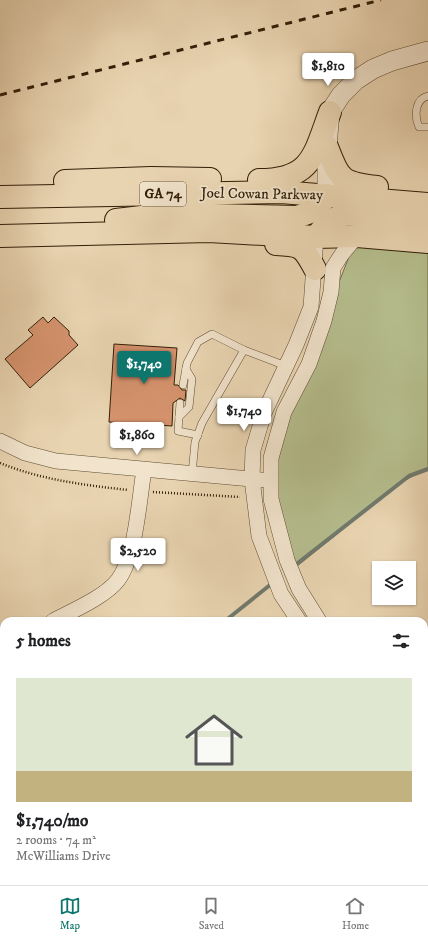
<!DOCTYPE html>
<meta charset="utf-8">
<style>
:root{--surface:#fff;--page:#f2f2f2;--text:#202124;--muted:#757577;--line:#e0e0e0;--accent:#0f766e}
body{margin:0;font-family:"IM FELL DW Pica",serif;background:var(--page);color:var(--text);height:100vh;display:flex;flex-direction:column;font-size:15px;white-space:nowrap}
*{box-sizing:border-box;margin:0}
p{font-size:13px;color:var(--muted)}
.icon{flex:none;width:22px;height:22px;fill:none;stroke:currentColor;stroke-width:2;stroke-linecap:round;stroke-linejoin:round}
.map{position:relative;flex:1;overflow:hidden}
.details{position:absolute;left:0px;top:617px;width:428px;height:268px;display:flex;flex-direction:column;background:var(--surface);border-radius:12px 12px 0 0;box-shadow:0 1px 3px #0004}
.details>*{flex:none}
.buttons{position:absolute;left:372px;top:561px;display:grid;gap:8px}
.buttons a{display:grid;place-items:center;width:44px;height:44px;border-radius:0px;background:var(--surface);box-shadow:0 1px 3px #0004;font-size:20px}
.price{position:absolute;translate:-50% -34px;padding:0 9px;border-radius:4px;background:#fff;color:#222;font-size:13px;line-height:26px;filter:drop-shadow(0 1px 2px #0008)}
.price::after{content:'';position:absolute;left:50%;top:24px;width:12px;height:9px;margin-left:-6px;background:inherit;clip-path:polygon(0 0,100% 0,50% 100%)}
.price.active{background:var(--accent);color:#fff}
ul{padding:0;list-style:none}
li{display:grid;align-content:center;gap:8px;height:212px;padding:0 16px}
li+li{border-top:1px solid var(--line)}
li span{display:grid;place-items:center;height:124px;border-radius:0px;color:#555}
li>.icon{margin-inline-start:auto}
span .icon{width:72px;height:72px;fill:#fffc;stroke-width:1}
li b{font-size:17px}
h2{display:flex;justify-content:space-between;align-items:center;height:48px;padding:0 16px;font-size:17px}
.dock{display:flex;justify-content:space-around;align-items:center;height:56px;border-top:1px solid var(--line);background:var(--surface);font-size:11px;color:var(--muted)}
.dock a{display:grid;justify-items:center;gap:2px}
.dock .active{color:var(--accent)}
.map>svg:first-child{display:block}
.green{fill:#b5bd8d;stroke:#736e4a}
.water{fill:#9ab7b4;stroke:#707a6e}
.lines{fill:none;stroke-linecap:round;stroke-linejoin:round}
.stream{stroke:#707a6e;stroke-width:4}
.building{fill:#d6936e;stroke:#311f06}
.service-casing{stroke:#5f4c31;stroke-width:8}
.minor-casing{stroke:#5f4c31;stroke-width:16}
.tertiary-casing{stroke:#5f4c31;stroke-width:20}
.primary-casing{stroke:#311f06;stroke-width:24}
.path{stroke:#311f06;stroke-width:2.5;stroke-dasharray:1 2;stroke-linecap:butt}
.service{stroke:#f1e3cc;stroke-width:7}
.minor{stroke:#f1e3cc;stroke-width:15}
.tertiary{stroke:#f1e3cc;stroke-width:19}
.primary{stroke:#e9d4b1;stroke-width:22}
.rail{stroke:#311f06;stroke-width:3;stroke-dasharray:7 7;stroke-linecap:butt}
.labels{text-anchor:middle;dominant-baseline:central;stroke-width:3.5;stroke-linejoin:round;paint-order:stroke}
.shield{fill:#f1e3cc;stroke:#6b5a41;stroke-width:1}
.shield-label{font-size:14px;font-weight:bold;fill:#311f06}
.street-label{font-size:15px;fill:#311f06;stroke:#f1e3cc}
</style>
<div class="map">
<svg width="428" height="885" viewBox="0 0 428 885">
<rect width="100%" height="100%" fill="#e9d4b1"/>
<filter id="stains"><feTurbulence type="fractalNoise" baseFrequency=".005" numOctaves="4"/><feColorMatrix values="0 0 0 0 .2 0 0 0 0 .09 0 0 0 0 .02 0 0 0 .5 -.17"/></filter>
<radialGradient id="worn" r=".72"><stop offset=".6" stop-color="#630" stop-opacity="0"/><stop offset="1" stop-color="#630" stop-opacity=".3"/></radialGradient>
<polygon class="green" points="357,236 428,245 428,468 402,482 291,571 271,499 284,412 324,321"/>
<polygon class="water" points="4,819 4,876 0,881 0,822"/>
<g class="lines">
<g class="stream">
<polyline points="294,566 409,476 428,469"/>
<polyline points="225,621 270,585"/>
</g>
</g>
<g class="building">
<polygon points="43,317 48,323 54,317 69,331 69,335 78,345 30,388 5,359 33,335 28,330"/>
<polygon points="114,344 177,348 174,385 178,385 182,390 186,390 185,401 180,398 173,403 172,426 109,422"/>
</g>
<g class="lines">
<g class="service-casing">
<g id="service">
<path d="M 428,96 C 415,99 414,116 419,127 L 428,127"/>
<polyline points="183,385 187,363 198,342 212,334 244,350"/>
<polyline points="180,403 178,431 198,435"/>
<polyline points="179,417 189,407 192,379 186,369"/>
<polyline points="192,474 195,442 202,423 244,350 286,366"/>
</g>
</g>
<g class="minor-casing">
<g id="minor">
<polyline points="0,441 25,453 56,461 261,480"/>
<path d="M 53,621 C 72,611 105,597 118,580 C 136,556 139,500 144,470"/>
<polyline points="299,621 281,594 259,536 252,479 253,450 264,413 296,345 311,307 316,237"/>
<polyline points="319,621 299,589 287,560 271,499 271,458 284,412 309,364 324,321 331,292 333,268 342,254 357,236"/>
<polyline points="0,651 4,649"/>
<polyline points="134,885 138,881"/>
<polyline points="366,885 367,881"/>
</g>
</g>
<g class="tertiary-casing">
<polyline id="tertiary" points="327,195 327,147 330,112 341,95 356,80 373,69 392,61 428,51"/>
</g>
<g class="primary-casing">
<g id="primary">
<path d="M 327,147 C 340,180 341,183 377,187"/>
<path d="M 259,180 C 312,180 314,155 330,112"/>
<polyline points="65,181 151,178 210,179"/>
<polyline points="0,197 281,192 428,204"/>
<polyline points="116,220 168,214 297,217 316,210 327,195"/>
<polyline points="0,236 209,231 316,237 357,236 428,242"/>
<path d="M 316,237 C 326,224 332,217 348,214 L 428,221"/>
<path d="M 276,244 C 301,245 303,246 315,269"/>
</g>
</g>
<g class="path">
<path d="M 0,463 C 42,480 84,485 128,490"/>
<polyline points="153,492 240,497"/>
</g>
<use href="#service" class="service"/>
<use href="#minor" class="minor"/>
<use href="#tertiary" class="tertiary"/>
<use href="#primary" class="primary"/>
<polyline class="rail" points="0,95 381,0"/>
</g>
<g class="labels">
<rect class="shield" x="140" y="182" width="46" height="24" rx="3"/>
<g class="shield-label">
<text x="163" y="194">GA 74</text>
</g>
<g class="street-label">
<text transform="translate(262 194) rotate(1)">Joel Cowan Parkway</text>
</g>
</g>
<rect width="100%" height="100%" filter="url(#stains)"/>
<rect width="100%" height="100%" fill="url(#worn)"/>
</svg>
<div class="buttons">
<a><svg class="icon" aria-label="layers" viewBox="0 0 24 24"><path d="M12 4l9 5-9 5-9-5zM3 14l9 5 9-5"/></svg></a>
</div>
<b class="price" style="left:328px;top:87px">$1,810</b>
<b class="price active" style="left:144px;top:385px">$1,740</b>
<b class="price" style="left:244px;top:432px">$1,740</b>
<b class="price" style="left:137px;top:456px">$1,860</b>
<b class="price" style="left:138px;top:572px">$2,520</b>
<section class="details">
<h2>5 homes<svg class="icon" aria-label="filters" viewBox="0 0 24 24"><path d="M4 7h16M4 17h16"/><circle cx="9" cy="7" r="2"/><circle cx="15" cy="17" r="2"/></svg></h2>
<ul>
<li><span style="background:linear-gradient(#dfe7d0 75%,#c2b280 0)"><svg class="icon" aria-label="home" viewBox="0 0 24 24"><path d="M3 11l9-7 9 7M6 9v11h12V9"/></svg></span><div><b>$1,740/mo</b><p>2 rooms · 74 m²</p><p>McWilliams Drive</p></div></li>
</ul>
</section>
</div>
<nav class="dock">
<a class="active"><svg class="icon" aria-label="map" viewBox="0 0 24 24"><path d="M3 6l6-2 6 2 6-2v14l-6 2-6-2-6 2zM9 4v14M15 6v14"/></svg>Map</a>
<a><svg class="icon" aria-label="saved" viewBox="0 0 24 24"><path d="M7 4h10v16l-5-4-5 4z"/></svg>Saved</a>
<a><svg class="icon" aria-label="home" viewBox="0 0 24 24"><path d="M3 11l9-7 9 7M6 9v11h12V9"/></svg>Home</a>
</nav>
